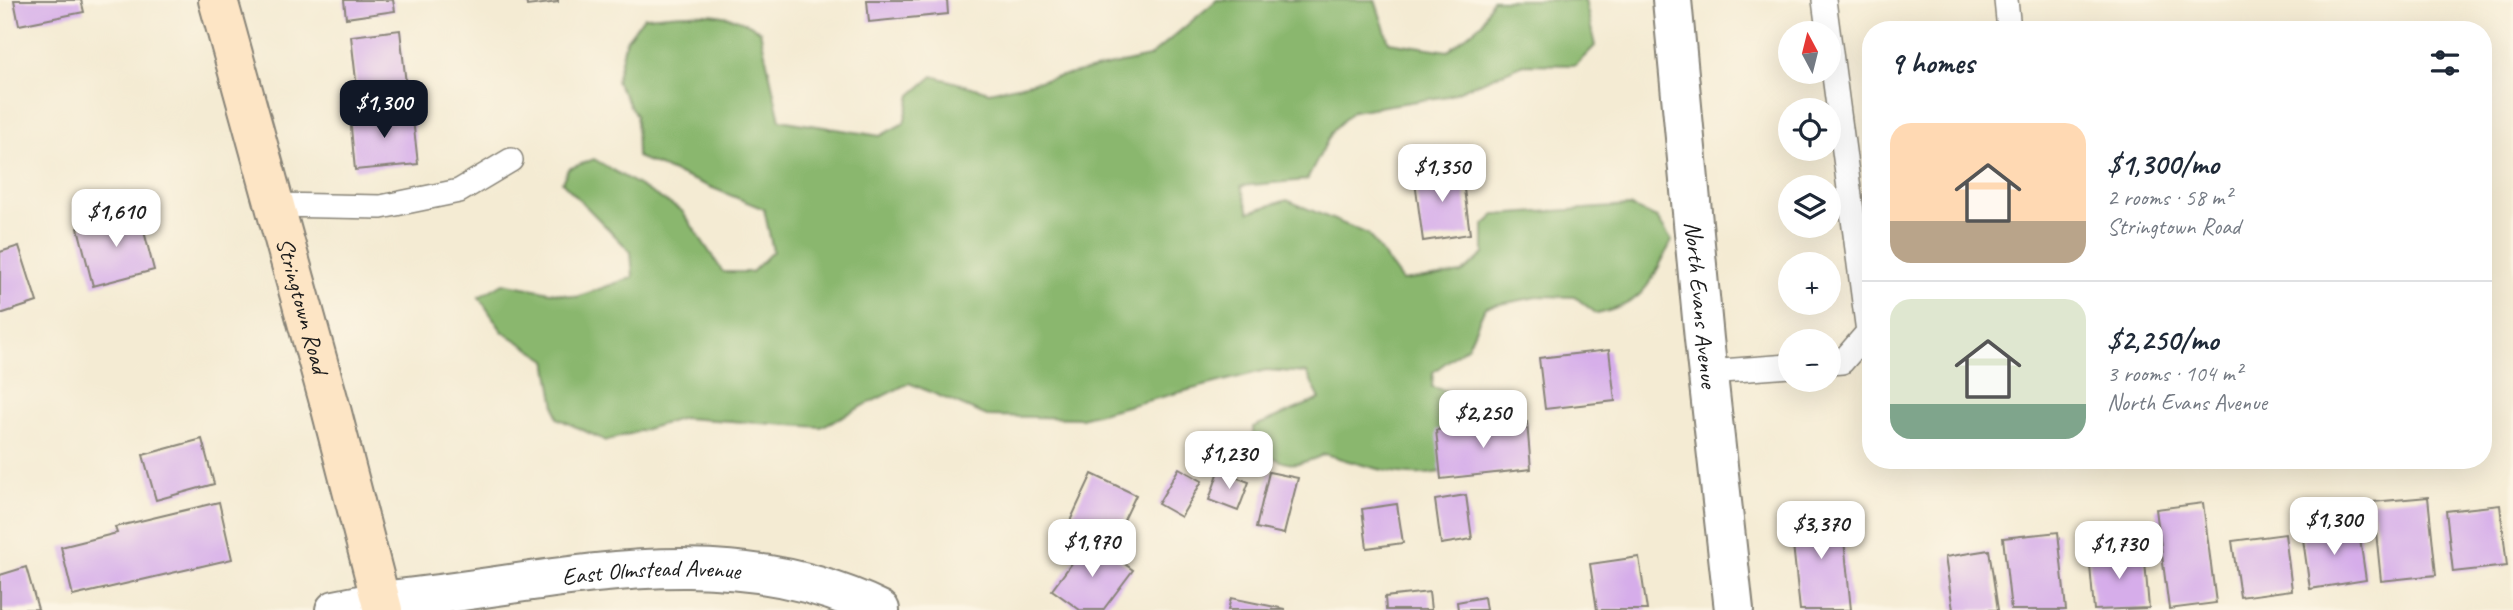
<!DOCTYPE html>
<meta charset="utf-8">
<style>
:root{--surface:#fff;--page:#f2f2f3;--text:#1f2937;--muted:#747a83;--line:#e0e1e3;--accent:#111827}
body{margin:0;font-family:Caveat,sans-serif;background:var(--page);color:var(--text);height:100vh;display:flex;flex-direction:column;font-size:26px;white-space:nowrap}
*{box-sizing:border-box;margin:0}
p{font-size:23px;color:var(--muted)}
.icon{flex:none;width:38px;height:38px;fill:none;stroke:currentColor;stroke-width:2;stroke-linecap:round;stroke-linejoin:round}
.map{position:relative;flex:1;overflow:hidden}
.drawer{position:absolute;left:1862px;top:21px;width:630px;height:448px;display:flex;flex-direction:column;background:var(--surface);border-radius:28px;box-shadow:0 7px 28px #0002}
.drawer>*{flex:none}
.needle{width:46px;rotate:353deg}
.controls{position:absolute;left:1778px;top:21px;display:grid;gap:14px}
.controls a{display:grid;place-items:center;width:63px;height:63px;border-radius:50%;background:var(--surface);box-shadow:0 7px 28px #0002;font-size:35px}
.price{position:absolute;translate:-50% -60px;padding:0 16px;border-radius:14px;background:#fff;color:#222;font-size:23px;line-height:46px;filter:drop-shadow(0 2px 4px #0008)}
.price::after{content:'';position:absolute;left:50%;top:42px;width:21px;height:16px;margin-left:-10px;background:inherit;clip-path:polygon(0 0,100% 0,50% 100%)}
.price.active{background:var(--accent);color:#fff}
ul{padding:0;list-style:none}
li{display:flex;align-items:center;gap:21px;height:175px;padding:0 28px}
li+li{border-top:2px solid var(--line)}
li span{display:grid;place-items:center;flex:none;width:196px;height:140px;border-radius:21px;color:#555}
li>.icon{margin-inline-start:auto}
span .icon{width:84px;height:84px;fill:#fffc;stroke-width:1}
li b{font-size:30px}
h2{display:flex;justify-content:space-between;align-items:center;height:84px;padding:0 28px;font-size:30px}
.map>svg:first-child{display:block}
.forest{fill:#8ab76e;stroke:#536a45;stroke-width:2}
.building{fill:#d6adea}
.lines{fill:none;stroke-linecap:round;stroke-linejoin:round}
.service-casing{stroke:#888478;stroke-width:26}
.minor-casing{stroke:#888478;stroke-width:42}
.tertiary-casing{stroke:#888478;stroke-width:42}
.secondary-casing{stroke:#888478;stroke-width:42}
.service{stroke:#fff;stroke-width:23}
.minor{stroke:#fff;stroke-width:38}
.tertiary{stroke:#fff;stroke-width:38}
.secondary{stroke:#fde5c5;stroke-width:38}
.labels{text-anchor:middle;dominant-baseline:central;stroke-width:7;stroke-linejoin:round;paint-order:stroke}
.street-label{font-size:24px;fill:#1c1c1c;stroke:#fcf5e5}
</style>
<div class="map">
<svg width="2513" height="610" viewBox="0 0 2513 610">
<rect width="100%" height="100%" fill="#fcf5e5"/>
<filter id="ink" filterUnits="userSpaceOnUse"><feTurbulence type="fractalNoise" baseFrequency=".0143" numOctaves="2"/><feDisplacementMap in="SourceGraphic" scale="14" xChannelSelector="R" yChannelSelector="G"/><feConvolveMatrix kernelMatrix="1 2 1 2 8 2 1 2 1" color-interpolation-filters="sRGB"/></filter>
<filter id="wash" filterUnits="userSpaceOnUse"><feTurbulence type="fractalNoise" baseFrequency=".00686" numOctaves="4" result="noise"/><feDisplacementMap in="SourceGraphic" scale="28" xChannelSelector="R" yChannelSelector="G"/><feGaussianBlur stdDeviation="1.57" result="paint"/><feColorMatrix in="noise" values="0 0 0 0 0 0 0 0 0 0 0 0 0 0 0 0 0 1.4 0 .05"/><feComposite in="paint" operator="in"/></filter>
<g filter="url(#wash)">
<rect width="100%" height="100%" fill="#f4ebd3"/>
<path class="forest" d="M 1217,0 L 1375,0 L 1389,42 L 1448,51 L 1482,23 L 1492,0 L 1585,0 L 1595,46 L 1576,65 L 1524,64 L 1448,96 L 1353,111 L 1333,130 L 1307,180 L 1241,186 L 1249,212 L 1287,200 L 1368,234 L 1402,281 L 1462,273 L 1484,254 L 1484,225 L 1495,215 L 1629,206 L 1657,218 L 1672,241 C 1650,282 1647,303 1597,314 L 1575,297 L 1542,296 L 1485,307 L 1468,346 L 1433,372 L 1432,387 L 1475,398 L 1460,466 C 1416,485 1369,467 1325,454 C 1292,470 1281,466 1253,442 L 1253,427 L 1320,399 L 1307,373 L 1266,370 L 1081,418 L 987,416 L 909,383 L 821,427 L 683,418 L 606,441 L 557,418 L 547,360 L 502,331 L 479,297 L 503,283 L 577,297 L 633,277 L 631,252 L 562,182 L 568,169 L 594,159 L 682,211 L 723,272 L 752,272 L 773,251 L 764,209 L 637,157 L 636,116 L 616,81 L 626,40 L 644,17 C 684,14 726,7 760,31 L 780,120 L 880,136 L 904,123 L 911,95 L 933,76 L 989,92 L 1149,57 Z"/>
<g id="blocks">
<g class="building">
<polygon points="14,0 81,0 84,12 19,25"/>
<polygon points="344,0 393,0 395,11 346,18"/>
<polygon points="526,0 558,0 558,2 527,6"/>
<polygon points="867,0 947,0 948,14 869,22"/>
<polygon points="400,30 406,84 357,89 351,36"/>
<polygon points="412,110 418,164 355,170 350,117"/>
<polygon points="1461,167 1470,234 1423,241 1414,174"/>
<polygon points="139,212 154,270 93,286 78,228"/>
<polygon points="19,246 37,302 0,314 0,252"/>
<polygon points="1609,350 1615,401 1545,409 1539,358"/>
<polygon points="1527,422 1531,469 1441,479 1436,430"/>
<polygon points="202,439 214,484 156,500 143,455"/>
<polygon points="1179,468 1202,481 1181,517 1158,504"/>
<polygon points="1219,471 1249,482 1238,511 1209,500"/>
<polygon points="1269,472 1298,478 1284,534 1256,528"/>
<polygon points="1092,474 1136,495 1114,541 1070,521"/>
<polygon points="1466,495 1472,539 1441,544 1435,500"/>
<polygon points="2428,497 2436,575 2381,581 2373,502"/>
<polygon points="219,502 232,559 73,596 61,547 117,533 115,527"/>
<polygon points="2203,503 2216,603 2169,609 2156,509"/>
<polygon points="1397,504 1403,543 1367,548 1362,509"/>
<polygon points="2500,505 2507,566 2453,572 2446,511"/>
<polygon points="1841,510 1851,610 1800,610 1790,516"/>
<polygon points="2358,525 2366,580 2310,589 2302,532"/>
<polygon points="2058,532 2066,610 2011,610 2003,538"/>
<polygon points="2285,534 2292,590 2240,597 2232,541"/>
<polygon points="1090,539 1133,570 1103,610 1080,610 1052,590"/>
<polygon points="1989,550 1998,610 1953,610 1945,557"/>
<polygon points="2144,550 2149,608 2094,610 2089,555"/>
<polygon points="1639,557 1647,610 1597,610 1590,564"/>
<polygon points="26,567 38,609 0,610 0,575"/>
<polygon points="1429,592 1431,610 1386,610 1385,597"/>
<polygon points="1484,597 1486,610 1458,610 1457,602"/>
<polygon points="1231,598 1285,609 1285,610 1228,610"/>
</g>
</g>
</g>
<g filter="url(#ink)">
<use href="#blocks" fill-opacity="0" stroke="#888478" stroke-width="2"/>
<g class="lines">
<g class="service-casing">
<g id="service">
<polyline points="1824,0 1868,332 1842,362 1829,363"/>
<polyline points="2006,0 2009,30"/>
<polyline points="275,205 381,207 459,191 511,160"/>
<polyline points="1708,372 1790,366"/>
</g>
</g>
<g class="minor-casing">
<g id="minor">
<path id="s1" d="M 1672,0 L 1704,339 L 1734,610"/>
<path id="s2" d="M 380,601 C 550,585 717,531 880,610"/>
</g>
</g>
<g class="tertiary-casing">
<polyline id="tertiary" points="335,610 380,601"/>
</g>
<g class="secondary-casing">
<g id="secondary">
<path id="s3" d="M 218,0 L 331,409 L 383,610"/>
</g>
</g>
<use href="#service" class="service"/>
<use href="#minor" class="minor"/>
<use href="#tertiary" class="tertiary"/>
<use href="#secondary" class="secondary"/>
</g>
</g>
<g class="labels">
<g class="street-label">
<text stroke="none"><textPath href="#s3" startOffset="317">Stringtown Road</textPath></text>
<text stroke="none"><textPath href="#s1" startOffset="306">North Evans Avenue</textPath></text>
<text stroke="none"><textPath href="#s2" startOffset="273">East Olmstead Avenue</textPath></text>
</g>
</g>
</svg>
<div class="controls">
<a><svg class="needle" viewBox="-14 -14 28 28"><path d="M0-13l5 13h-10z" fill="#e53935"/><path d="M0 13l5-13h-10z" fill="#747a83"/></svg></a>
<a><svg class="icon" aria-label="locate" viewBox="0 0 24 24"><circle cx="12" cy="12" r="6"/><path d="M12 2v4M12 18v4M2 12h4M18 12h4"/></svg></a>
<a><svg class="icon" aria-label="layers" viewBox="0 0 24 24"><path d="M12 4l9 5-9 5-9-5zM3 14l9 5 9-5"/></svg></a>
<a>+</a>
<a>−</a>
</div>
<b class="price active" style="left:384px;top:140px">$1,300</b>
<b class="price" style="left:1442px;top:204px">$1,350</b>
<b class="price" style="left:116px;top:249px">$1,610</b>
<b class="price" style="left:1483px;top:450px">$2,250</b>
<b class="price" style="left:1229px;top:491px">$1,230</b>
<b class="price" style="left:2334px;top:557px">$1,300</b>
<b class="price" style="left:1821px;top:561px">$3,370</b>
<b class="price" style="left:1092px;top:579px">$1,970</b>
<b class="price" style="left:2119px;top:581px">$1,730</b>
<section class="drawer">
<h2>9 homes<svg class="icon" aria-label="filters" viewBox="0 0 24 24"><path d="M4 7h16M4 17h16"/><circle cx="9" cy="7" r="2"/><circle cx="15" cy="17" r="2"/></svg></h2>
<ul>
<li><span style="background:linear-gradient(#ffd9b3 70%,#b9a48a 0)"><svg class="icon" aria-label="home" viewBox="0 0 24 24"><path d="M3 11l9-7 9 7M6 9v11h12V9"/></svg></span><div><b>$1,300/mo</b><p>2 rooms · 58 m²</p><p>Stringtown Road</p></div></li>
<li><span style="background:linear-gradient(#dfe7d0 75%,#7fa58c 0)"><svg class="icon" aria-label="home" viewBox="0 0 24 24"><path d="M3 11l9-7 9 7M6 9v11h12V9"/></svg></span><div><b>$2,250/mo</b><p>3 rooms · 104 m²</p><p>North Evans Avenue</p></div></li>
</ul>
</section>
</div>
